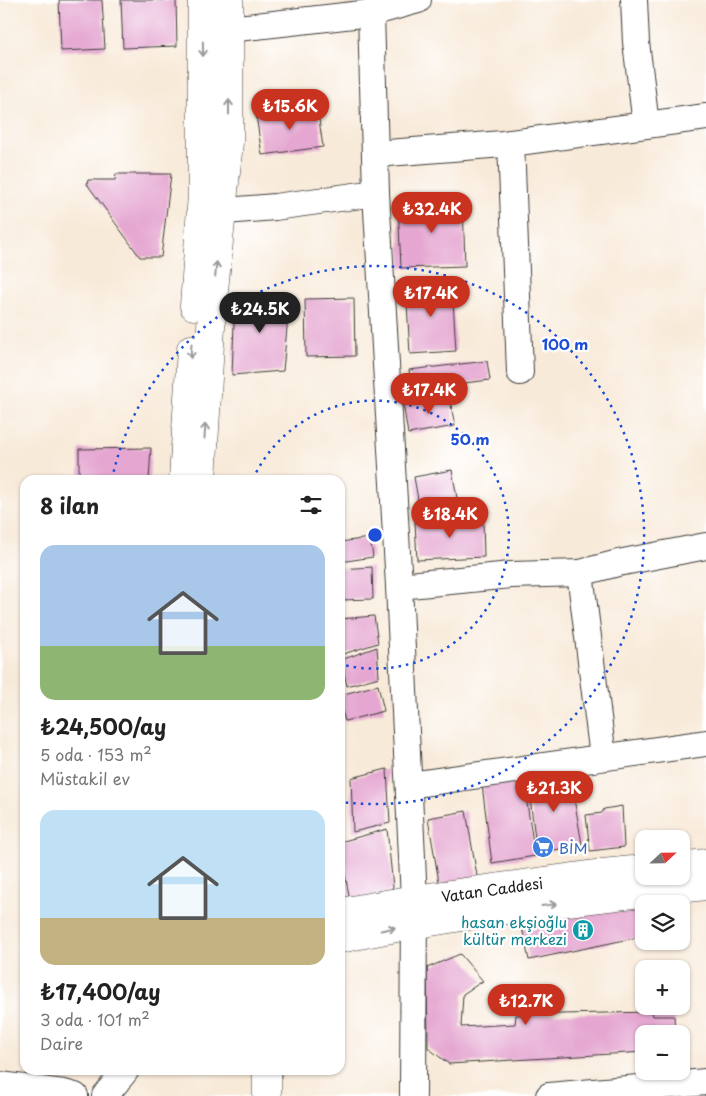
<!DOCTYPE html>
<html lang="tr">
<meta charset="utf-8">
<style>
:root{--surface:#fff;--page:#f6f6f6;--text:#222;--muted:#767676;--accent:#c8321e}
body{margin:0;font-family:"Playpen Sans",sans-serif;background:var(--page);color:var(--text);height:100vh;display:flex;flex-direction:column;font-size:19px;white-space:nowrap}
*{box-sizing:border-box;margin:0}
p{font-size:16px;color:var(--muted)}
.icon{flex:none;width:28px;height:28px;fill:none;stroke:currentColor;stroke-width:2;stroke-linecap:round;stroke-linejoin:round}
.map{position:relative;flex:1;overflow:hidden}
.drawer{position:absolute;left:20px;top:475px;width:325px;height:600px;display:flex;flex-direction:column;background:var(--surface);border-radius:15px;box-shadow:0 1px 4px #0004}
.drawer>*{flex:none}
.needle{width:32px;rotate:68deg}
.fabs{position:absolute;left:635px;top:830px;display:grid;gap:10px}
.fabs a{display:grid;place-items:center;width:55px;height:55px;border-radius:10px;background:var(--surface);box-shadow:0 1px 4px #0004;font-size:25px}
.price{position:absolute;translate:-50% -42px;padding:0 11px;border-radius:18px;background:var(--accent);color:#fff;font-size:16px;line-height:32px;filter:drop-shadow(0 1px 2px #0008)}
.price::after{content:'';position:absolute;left:50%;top:30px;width:15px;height:11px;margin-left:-8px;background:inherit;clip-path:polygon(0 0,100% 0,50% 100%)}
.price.current{background:#222;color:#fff}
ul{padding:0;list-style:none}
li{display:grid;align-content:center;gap:10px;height:265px;padding:0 20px}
li span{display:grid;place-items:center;height:155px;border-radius:15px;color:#555}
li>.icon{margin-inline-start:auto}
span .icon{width:90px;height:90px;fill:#fffc;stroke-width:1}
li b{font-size:21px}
h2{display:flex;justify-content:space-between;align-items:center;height:60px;padding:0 20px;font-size:21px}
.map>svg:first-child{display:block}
.building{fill:#e5a7d1}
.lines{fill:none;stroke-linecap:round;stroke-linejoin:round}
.minor-casing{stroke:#3d3b38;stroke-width:28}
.major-casing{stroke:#3d3b38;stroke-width:29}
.minor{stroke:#fff;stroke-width:26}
.major{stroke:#fff;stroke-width:28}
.oneway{stroke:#999}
.ring{fill:none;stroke:#1d4ed8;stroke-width:2.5;stroke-dasharray:2.5 5}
.labels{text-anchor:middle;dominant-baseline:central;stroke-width:4.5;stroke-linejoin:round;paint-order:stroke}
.shop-label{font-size:15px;fill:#366cbe;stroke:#fff;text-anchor:start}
.street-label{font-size:15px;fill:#1c1c1c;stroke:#fff}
.culture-label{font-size:15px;fill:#0d838f;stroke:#fff;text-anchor:end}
.centre{fill:#1d4ed8;stroke:#fff;stroke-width:2.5}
.ring-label{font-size:15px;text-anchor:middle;font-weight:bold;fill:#1d4ed8;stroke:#fff;stroke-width:4.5;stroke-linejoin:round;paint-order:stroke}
</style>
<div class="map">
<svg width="706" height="1096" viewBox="0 0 706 1096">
<rect width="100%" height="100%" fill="#fff"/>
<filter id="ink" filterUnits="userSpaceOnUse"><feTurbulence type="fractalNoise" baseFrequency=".02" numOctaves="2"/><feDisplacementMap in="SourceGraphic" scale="10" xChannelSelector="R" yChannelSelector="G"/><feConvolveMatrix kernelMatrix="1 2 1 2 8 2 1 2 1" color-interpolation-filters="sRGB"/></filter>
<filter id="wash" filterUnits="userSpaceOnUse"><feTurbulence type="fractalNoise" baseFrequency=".0096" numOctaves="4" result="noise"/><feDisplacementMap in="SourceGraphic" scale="20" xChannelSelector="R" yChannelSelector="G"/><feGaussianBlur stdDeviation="1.12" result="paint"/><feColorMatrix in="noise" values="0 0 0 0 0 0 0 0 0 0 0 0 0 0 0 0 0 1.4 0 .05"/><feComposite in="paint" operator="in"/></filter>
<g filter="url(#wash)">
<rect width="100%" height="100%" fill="#f8ead9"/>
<g id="blocks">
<g class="building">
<polygon points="59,0 102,0 105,49 61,51"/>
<polygon points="121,0 176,0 177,46 123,48"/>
<polygon points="317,106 323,147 262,155 256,115"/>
<polygon points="116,174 171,174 161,257 140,257 87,184 88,180 115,180"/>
<polygon points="463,201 465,266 401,268 398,203"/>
<polygon points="452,283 456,351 410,354 406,286"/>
<polygon points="290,295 283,371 232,375 235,298"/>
<polygon points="354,298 355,356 306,357 305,299"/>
<polygon points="487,361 490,380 412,389 409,370"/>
<polygon points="449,395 455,426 408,434 403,403"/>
<polygon points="151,448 149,480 79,480 79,449"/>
<polygon points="452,470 457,498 419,505 414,477"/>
<polygon points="483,519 484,557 417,560 415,522"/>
<polygon points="370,538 373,557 340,562 340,542"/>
<polygon points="372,567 373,599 341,600 340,569"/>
<polygon points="374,616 378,643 340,655 340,619"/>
<polygon points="377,647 379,677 347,686 341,660"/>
<polygon points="378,685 384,711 345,721 340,704 340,695"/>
<polygon points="387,769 390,823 353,832 351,778"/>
<polygon points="569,770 582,844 537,854 528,782"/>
<polygon points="524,783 535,856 492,863 482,785"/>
<polygon points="622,806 624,847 590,851 586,815 602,813 604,809"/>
<polygon points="466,811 478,882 440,888 428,818"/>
<polygon points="387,829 393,887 387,893 350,900 340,850 340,842"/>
<polygon points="660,895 644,904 644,936 529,960 521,923"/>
<polygon points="460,954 483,981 463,994 461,1027 515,1024 516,1015 652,1012 653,1016 674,1016 675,1034 644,1034 644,1052 449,1064 428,1048 427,968"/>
</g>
</g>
</g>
<g filter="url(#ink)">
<use href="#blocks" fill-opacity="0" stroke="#3d3b38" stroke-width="1"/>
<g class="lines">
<g class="minor-casing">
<g id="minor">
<polyline points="634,0 636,42 646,125"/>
<polyline points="371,13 376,193 399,586 414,899 413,1096"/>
<polyline points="229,29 371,13 418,0"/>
<polyline points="511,143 520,372"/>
<polyline points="375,154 503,144 706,117"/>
<polyline points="201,213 275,207 376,193"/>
<polyline points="580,573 603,757"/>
<polyline points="399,586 511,575 580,573 618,563 706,546"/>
<polyline points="409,785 706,743"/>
<polyline points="0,1085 64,1093 75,1096"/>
<polyline points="105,1096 126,1070"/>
<polyline points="549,1096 706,1082"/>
</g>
</g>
<g class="major-casing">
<g id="major">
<polyline points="194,306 202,194 202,0"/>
<polyline points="183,480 191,349"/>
<polyline points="202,480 212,310 229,142 229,0"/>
<polyline points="681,866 706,863"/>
<polyline points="340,912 414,899 602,873 644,869"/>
<path d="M 340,939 C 461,914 584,899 706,886"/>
<polyline points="267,1096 267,1070"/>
</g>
</g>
<use href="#minor" class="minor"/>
<use href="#major" class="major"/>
</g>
<defs><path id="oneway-shaft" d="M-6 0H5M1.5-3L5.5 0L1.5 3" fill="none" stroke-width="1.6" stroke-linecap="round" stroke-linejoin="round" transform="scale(1.25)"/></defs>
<g class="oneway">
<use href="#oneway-shaft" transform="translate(203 49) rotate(89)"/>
<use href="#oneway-shaft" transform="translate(229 107) rotate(-90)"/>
<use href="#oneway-shaft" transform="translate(216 269) rotate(-84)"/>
<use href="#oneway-shaft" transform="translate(191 351) rotate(94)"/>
<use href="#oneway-shaft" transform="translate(205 431) rotate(-86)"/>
<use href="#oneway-shaft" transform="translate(549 905) rotate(-8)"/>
<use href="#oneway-shaft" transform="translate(388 929) rotate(-12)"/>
</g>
</g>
<g class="ring">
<path d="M253 479A134 134 0 1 1 340 664"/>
<path d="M112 479A269 269 0 1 1 342 802"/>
</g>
<defs>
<g id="supermarket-disc" transform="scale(1.125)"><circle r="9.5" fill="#3f7fe0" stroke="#fff"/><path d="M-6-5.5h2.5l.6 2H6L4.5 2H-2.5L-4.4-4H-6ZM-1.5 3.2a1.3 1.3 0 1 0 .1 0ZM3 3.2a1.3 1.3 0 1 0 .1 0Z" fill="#fff"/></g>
<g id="building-disc" transform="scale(1.125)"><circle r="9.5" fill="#0f9aa8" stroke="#fff"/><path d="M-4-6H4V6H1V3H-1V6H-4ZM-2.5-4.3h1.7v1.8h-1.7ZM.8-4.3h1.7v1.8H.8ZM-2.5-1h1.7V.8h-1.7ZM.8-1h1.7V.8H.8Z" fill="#fff"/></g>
</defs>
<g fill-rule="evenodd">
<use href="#supermarket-disc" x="543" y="847"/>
<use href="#building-disc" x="583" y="930"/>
</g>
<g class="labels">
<g class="shop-label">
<text x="559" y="847">BİM</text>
</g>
<g class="street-label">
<text transform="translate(492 889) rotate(-8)">Vatan Caddesi</text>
</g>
<g class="culture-label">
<text x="567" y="921">hasan ekşioğlu<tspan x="567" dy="17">kültür merkezi</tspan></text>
</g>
</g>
<circle cx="375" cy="535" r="8" class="centre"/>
<g class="ring-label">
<text x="565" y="350">100 m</text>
<text x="470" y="445">50 m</text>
</g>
</svg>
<div class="fabs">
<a><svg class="needle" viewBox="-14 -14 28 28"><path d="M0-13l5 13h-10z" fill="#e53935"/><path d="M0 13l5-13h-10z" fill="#767676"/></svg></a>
<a><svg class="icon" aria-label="layers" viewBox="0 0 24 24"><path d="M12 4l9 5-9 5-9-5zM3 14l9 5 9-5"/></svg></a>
<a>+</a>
<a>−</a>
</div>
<b class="price" style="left:290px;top:131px">₺15.6K</b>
<b class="price" style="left:432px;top:234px">₺32.4K</b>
<b class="price" style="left:431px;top:318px">₺17.4K</b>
<b class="price current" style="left:260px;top:334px">₺24.5K</b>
<b class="price" style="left:429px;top:415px">₺17.4K</b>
<b class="price" style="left:450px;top:539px">₺18.4K</b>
<b class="price" style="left:554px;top:813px">₺21.3K</b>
<b class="price" style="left:526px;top:1026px">₺12.7K</b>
<section class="drawer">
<h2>8 ilan<svg class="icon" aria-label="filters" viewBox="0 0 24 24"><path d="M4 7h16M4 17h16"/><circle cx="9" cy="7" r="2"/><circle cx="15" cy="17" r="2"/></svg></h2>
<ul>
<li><span style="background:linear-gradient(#a9c7e8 65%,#8fb573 0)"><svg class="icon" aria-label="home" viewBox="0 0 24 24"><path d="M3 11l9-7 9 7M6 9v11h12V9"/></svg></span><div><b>₺24,500/ay</b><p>5 oda · 153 m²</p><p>Müstakil ev</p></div></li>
<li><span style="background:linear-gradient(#bfe0f5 70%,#c2b280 0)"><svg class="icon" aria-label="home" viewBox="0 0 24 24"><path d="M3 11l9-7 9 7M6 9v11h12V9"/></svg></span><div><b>₺17,400/ay</b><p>3 oda · 101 m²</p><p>Daire</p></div></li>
</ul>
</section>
</div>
